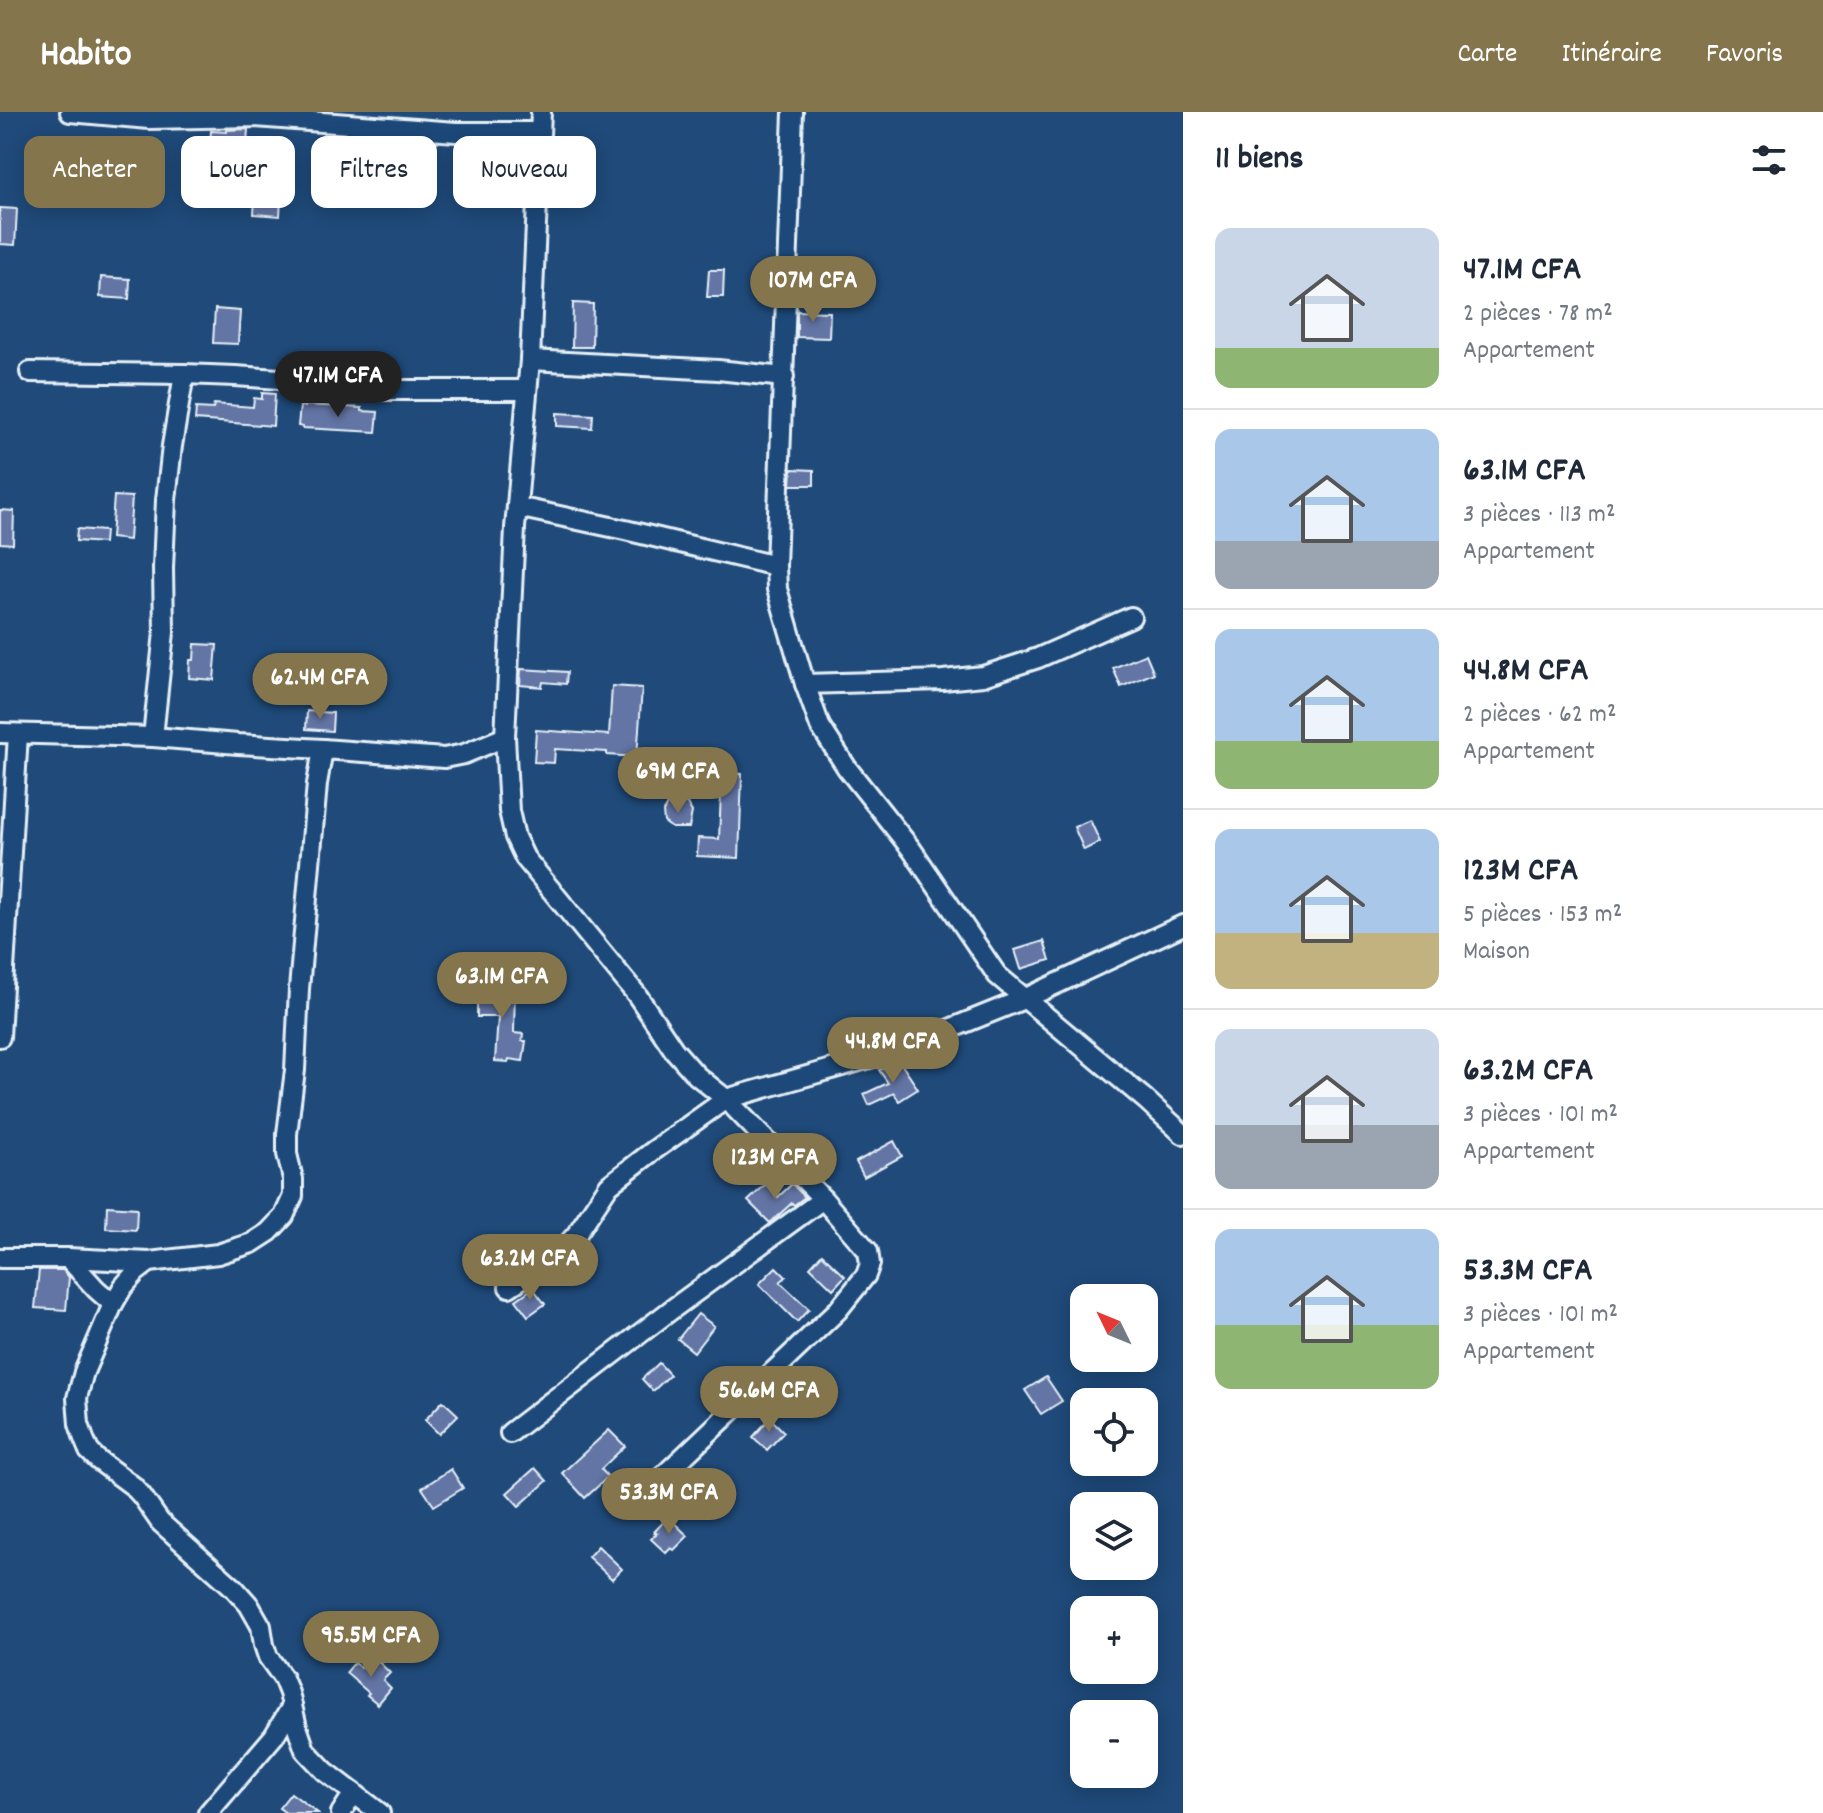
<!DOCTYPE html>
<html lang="fr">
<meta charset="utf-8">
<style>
:root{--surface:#fff;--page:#f2f2f3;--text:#1f2937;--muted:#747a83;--line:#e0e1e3;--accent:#84754c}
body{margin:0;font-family:Dekko,sans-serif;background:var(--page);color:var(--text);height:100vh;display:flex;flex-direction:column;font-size:30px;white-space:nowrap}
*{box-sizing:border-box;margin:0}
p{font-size:26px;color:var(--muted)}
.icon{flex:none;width:44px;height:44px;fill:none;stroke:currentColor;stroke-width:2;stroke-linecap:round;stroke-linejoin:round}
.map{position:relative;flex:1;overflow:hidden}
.details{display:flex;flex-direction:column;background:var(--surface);width:640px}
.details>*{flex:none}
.hud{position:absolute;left:24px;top:24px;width:760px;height:72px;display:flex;gap:16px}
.needle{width:52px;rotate:313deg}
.fabs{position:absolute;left:1070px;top:1172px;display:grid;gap:16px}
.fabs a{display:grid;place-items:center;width:88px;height:88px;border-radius:16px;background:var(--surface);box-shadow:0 4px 20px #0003;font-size:40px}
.price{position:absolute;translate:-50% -68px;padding:0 18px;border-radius:28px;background:var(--accent);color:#fff;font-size:26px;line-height:52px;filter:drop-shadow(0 2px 4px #0008)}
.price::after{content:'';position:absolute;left:50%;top:48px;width:24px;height:18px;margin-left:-12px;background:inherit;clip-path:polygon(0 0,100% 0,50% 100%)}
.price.on{background:#222;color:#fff}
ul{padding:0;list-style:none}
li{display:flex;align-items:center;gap:24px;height:200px;padding:0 32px}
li+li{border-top:2px solid var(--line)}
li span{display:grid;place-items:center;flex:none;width:224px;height:160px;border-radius:16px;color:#555}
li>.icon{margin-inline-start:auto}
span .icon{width:96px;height:96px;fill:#fffc;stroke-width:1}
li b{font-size:34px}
h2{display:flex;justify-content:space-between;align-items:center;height:96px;padding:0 32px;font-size:34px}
.chip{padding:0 28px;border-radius:16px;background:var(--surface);box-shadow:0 4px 20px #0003;font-size:28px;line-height:72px}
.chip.on{background:var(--accent);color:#fff}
header{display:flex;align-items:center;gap:48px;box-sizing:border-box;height:112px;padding:0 40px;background:var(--accent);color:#fff}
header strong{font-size:38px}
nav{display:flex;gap:44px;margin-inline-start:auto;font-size:28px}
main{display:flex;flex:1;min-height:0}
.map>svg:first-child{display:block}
.building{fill:#6375a5;stroke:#e8f1f8;stroke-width:2}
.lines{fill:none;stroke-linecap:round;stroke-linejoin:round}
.street-casing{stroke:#e8f1f8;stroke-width:24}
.street{stroke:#1f4a7a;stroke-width:18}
</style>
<header>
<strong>Habito</strong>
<nav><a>Carte</a><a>Itinéraire</a><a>Favoris</a></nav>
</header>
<main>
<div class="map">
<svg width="1183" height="1701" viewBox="0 0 1183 1701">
<rect width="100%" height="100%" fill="#1f4a7a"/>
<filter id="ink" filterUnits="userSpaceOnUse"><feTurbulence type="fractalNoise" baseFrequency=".0125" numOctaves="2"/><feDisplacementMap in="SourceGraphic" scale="16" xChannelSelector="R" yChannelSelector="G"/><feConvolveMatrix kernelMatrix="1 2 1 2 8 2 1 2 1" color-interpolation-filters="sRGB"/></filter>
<g filter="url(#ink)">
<g class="building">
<polygon points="248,17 246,47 209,44 211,19 227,20 227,18"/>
<polygon points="328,31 390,36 388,63 326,60"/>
<polygon points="256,68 282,70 280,104 254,102"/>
<polygon points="0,96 17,97 15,133 0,132"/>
<polygon points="709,158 724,158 723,185 707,185"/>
<polygon points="101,165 130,167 129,187 100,185"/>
<polygon points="573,191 593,192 592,235 572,235"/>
<polygon points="215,197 240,199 238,232 213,231"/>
<polygon points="797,199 830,200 829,226 797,225"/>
<polygon points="262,281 275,282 273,314 195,308 196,296 213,297 214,292 253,295 254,286 262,287"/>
<polygon points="305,293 362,296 362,299 378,300 376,320 303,316 303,315 298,314 300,294 305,295"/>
<polygon points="557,301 593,303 592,316 557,314"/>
<polygon points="792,357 814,358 814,373 791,373"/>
<polygon points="114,384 132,385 129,428 111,426"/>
<polygon points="0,398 14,399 13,432 0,431"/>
<polygon points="77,417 105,419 104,431 76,429"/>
<polygon points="195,532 217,533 214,568 189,566 190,548 194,548"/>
<polygon points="1146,542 1154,561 1121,575 1113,556"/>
<polygon points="521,557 567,560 566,572 543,570 542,575 520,573"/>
<polygon points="612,574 642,576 637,645 607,643 607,640 555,637 554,651 534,650 536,618 609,623"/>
<polygon points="307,599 333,601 332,619 306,617"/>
<polygon points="700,660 742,662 739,746 697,744 698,726 719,727 721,680 699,679"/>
<polygon points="677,688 687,691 692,700 689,716 672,716 664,710 663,700 668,691"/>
<polygon points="1090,708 1100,730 1084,738 1074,715"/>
<polygon points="1044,829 1050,848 1021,857 1015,838"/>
<polygon points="499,872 515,873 514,921 523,922 522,929 526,929 523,949 509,947 508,950 495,949 498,905 477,905 477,875 499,875"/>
<polygon points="900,950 918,977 899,989 894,981 869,993 864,982 888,971 879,958"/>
<polygon points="894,1029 902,1044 864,1065 856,1050"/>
<polygon points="766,1072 778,1085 792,1072 805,1085 794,1093 792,1091 770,1111 748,1089"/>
<polygon points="107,1094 137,1096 136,1118 106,1116"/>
<polygon points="822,1142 845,1164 833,1177 810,1155"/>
<polygon points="776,1155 786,1165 780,1170 809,1197 797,1210 759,1172"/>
<polygon points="39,1158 63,1158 69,1165 66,1198 35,1196"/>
<polygon points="533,1176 545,1192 528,1204 516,1188"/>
<polygon points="698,1202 714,1214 694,1240 678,1227"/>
<polygon points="659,1251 670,1263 653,1279 642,1267"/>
<polygon points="1046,1265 1062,1289 1041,1302 1025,1278"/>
<polygon points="443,1289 458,1303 439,1322 425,1308"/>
<polygon points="770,1306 784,1320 767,1338 753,1325"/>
<polygon points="609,1318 625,1334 601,1357 608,1365 585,1386 562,1361"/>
<polygon points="535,1356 547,1369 519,1394 507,1381"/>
<polygon points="451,1357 463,1376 434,1394 422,1376"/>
<polygon points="668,1405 688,1424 674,1438 671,1436 666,1441 651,1427 657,1421 654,1420"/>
<polygon points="598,1434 622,1457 612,1467 588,1445"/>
<polygon points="373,1544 390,1561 383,1568 391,1576 378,1592 367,1583 369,1581 346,1561 354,1551 361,1556"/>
<polygon points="291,1681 318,1701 286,1701 279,1696"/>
</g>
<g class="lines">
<g class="street-casing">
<g id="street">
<polyline points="70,0 149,7 255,5 456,20 540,20"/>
<polyline points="541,0 530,248 515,416 505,625 509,699 515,725 525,746 637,883 674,938 696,963 726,987 823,1087 868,1139 870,1152 866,1163 838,1198 642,1384"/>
<path d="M 793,0 C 786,151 783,303 776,454 L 777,477 L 805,572 L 820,614 L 847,656 L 912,738 L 997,863 L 1146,988 L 1183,1022"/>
<polyline points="530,248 718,258 784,265"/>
<polyline points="30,260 184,262 235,264 295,268 356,277 377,278 527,278"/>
<polyline points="517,395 625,418 776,454"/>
<polyline points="805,572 943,568 983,564 1038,546 1131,505"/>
<polyline points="0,621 153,625 238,632 323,637 444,646 464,642 505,625"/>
<polyline points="153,625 164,520 163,456 166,388 172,334 184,262"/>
<polyline points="0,925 18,622"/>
<polyline points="0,1146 68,1146 149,1150 218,1142 252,1131 269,1120 284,1104 293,1084 293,1067 287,1042 287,1022 295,958 299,877 317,672 323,637"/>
<polyline points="68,1146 96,1177 113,1192"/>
<polyline points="149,1150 136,1160 123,1175 113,1192 84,1260 77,1286 79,1312 84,1327 89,1339 98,1348 133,1374 142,1384 160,1410 234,1476 249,1493 261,1514 264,1533 268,1545 283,1566 289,1581 297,1615 305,1638 325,1659 380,1701"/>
<polyline points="509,1175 561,1140 576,1123 609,1073 653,1039 726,987 895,939 1024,887 1183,813"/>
<polyline points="510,1321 671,1198 823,1087"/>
<polyline points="208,1701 274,1624 292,1594"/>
<polyline points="341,1701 354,1681"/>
</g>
</g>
<use href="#street" class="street"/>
</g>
</g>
</svg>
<div class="fabs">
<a><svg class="needle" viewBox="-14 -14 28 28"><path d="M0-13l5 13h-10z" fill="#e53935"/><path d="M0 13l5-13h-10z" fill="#747a83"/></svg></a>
<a><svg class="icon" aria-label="locate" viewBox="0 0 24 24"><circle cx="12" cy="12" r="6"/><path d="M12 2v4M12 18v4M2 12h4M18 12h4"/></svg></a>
<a><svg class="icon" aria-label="layers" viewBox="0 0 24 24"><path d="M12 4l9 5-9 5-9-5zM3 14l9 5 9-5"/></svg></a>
<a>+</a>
<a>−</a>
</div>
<b class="price" style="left:813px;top:212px">107M CFA</b>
<b class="price on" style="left:338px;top:307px">47.1M CFA</b>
<b class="price" style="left:320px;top:609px">62.4M CFA</b>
<b class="price" style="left:678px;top:703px">69M CFA</b>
<b class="price" style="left:502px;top:908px">63.1M CFA</b>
<b class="price" style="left:893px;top:973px">44.8M CFA</b>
<b class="price" style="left:775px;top:1089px">123M CFA</b>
<b class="price" style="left:530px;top:1190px">63.2M CFA</b>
<b class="price" style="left:769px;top:1322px">56.6M CFA</b>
<b class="price" style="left:669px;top:1424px">53.3M CFA</b>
<b class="price" style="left:371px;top:1567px">95.5M CFA</b>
<div class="hud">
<a class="chip on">Acheter</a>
<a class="chip">Louer</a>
<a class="chip">Filtres</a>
<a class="chip">Nouveau</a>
</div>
</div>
<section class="details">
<h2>11 biens<svg class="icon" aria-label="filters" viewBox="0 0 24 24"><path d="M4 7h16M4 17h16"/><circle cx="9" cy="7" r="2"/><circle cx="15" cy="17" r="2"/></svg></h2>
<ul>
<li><span style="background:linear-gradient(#c9d6e8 75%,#8fb573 0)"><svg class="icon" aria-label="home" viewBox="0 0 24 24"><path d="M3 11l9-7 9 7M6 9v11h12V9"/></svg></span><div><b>47.1M CFA</b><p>2 pièces · 78 m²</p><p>Appartement</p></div></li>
<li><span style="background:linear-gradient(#a9c7e8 70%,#9aa5b1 0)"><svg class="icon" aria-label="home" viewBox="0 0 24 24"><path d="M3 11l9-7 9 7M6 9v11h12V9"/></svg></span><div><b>63.1M CFA</b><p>3 pièces · 113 m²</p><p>Appartement</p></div></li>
<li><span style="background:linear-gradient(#a9c7e8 70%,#8fb573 0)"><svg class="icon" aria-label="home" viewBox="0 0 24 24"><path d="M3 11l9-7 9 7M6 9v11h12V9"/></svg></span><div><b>44.8M CFA</b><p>2 pièces · 62 m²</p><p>Appartement</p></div></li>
<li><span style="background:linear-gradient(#a9c7e8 65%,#c2b280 0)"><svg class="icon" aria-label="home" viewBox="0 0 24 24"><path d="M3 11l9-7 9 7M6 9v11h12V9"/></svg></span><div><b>123M CFA</b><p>5 pièces · 153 m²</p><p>Maison</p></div></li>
<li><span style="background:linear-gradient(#c9d6e8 60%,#9aa5b1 0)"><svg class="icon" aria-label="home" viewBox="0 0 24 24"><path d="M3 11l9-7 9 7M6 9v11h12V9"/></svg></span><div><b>63.2M CFA</b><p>3 pièces · 101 m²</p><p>Appartement</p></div></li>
<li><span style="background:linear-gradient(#a9c7e8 60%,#8fb573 0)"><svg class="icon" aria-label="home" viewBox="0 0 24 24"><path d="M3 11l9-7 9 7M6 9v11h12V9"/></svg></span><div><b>53.3M CFA</b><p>3 pièces · 101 m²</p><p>Appartement</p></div></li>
</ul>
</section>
</main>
